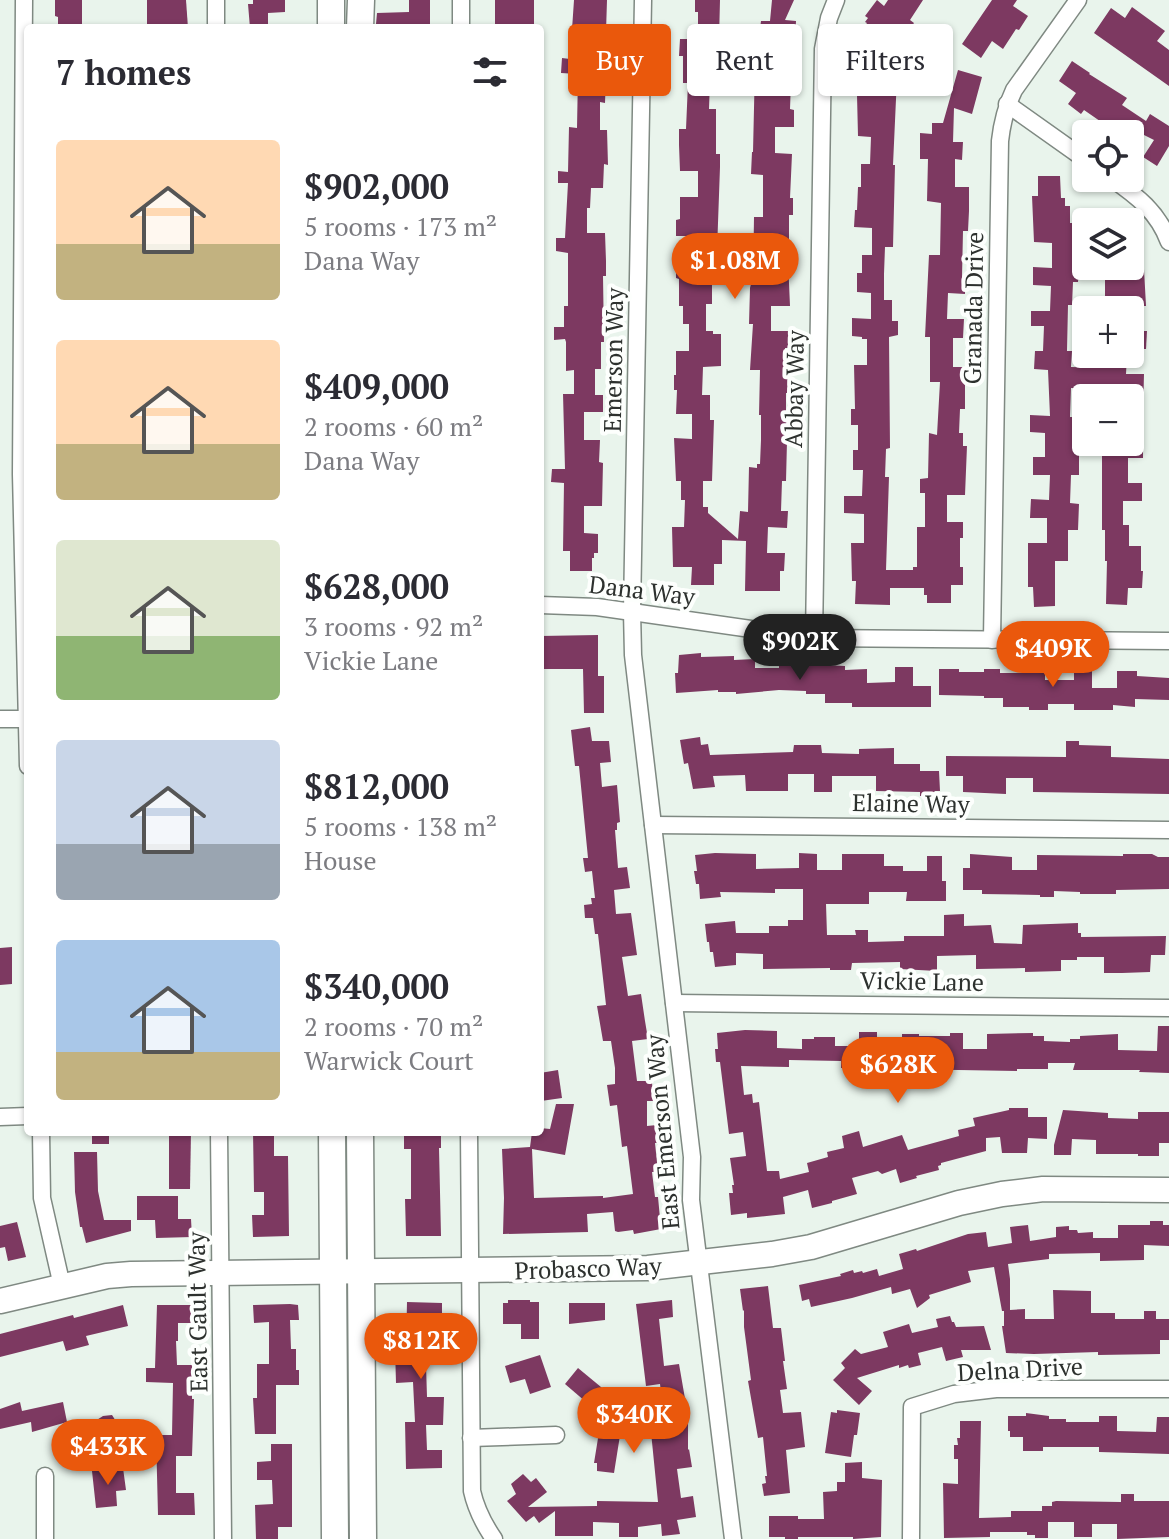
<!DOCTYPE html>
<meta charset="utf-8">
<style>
:root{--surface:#fff;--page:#f2f2f3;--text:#2b2b33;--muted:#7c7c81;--accent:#ea580c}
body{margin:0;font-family:"PT Serif",serif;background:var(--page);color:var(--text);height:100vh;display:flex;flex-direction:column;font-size:30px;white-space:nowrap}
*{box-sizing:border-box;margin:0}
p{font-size:26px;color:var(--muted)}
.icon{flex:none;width:44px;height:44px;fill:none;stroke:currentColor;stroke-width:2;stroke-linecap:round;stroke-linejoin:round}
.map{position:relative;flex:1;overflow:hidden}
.details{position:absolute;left:24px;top:24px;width:520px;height:1112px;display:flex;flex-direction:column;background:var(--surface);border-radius:8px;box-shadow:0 2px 6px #0004}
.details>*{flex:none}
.top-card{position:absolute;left:568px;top:24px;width:480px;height:72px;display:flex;gap:16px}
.controls{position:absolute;left:1072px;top:120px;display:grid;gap:16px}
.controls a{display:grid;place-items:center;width:72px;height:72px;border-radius:8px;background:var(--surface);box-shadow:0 2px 6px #0004;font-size:40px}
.price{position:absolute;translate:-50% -68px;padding:0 18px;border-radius:28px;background:var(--accent);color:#fff;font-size:26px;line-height:52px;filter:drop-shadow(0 2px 4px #0008)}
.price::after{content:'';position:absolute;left:50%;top:48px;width:24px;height:18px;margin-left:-12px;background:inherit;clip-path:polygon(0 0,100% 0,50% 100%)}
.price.current{background:#222;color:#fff}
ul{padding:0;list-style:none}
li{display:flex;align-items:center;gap:24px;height:200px;padding:0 32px}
li span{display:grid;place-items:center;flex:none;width:224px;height:160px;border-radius:8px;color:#555}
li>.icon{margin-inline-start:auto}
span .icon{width:96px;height:96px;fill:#fffc;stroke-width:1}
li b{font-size:34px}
h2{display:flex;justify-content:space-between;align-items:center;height:96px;padding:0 32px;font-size:34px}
.tag{padding:0 28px;border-radius:8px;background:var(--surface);box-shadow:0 2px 6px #0004;font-size:28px;line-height:72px}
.tag.current{background:var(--accent);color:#fff}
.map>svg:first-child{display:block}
.building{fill:#7d3961}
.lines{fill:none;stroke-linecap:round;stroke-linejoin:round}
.street-casing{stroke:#7f8982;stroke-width:19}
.secondary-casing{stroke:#7f8982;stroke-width:27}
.primary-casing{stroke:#7f8982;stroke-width:29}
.street{stroke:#fff;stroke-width:16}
.secondary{stroke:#fff;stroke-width:24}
.primary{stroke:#fff;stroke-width:26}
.labels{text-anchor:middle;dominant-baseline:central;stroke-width:8;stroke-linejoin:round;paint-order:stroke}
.street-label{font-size:24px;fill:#2d312e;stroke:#fdfffd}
</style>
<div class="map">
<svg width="1169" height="1539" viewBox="0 0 1169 1539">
<rect width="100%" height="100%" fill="#e9f4ec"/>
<g class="building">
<polygon points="55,0 82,0 82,28 58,28 58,17 55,16"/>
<polygon points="147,0 186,0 188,28 147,28"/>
<polygon points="253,0 285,0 285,12 268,13 268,28 250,28 248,4 253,4"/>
<polygon points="409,0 430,0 430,24 428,24 428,28 398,27 397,25 376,24 377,13 409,12"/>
<rect x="495" y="0" width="39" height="28"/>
<polygon points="574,0 607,0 606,32 592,32 591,57 610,57 609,75 606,75 605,103 600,102 600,130 607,130 608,165 604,164 603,188 591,188 590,208 587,208 587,233 605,233 606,261 606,276 603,276 604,342 601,342 601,369 595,369 595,395 603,395 603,412 584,412 584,440 600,440 599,462 603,463 602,506 584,506 584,533 598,534 598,553 594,553 594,558 592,558 592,571 570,571 570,551 563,551 564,483 551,482 552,469 565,469 563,394 574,394 574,370 566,371 566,342 565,339 554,340 554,327 564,327 564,306 568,306 568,253 556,251 556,238 565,238 568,183 558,183 558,171 568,172 569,127 577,128 578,74 561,73 562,58 570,59"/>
<polygon points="695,0 720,0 719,40 728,41 728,55 716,57 716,80 710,80 709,109 716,109 716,154 720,154 720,167 716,279 712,279 712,304 706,304 706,331 713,331 713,334 721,334 721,366 703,367 702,395 710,395 710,420 714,420 712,481 703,481 703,507 708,507 708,513 738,539 740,511 748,512 749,467 757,468 757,464 760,464 761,440 761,415 759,415 760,370 750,370 753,324 749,324 750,288 751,284 753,284 754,217 763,217 763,175 751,174 752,152 753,152 755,64 766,64 768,37 759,36 761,21 770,21 772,0 794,0 785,20 796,21 795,41 793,41 792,82 791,82 790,109 794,110 794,127 775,127 775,153 792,154 790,198 793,198 793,215 789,215 789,243 791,243 791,260 788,260 790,306 771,306 771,331 789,331 789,348 785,348 785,376 790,376 789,393 786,393 786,422 789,422 788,441 787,441 786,481 782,481 781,511 788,511 787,528 768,527 767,553 785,553 784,571 780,571 780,591 745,591 746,541 722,540 722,564 714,564 714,585 691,585 692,567 673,567 672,527 684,527 685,500 681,500 681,481 676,481 674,438 692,439 692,414 676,414 677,390 674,390 674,375 676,375 676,351 689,351 689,324 683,324 683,306 679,306 679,279 676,278 676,261 696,262 696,236 676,236 676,220 680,219 680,197 698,197 698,171 680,171 679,145 679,129 686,129 688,83 683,83 683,56 679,56 680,39 698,39 698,12 695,12"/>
<polygon points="877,0 884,6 888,0 923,0 910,20 914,23 903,39 896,34 889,44 882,39 877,47 859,34 867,23 865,22 868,18 865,16"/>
<polygon points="992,0 1017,0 1013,6 1028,16 1019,30 1016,29 1003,49 992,41 981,58 962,44"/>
<polygon points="1132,7 1165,31 1157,41 1169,50 1169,86 1094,33 1111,8 1125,18"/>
<polygon points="1072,61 1090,73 1089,74 1127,98 1122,105 1146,121 1150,114 1169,126 1169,146 1157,166 1143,157 1154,140 1130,128 1126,134 1106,134 1110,128 1084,110 1081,114 1068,104 1076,93 1059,81"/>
<polygon points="958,70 982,77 972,114 954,108 953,142 963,142 962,160 955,159 955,187 969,187 969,211 968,231 963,231 962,278 965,278 965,294 948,293 947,319 964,319 963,338 953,338 953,367 965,367 965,409 960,409 959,433 963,433 963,446 967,446 965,495 947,495 947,522 963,522 963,538 960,538 960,567 963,567 963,585 951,585 951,603 927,603 927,595 924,595 924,588 890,588 890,605 855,604 856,581 852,581 851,543 864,543 864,514 844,513 844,496 862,496 863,470 853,470 853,450 858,450 858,425 851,425 851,409 855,409 854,365 867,365 867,339 862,339 862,337 852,336 852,318 871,319 871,293 857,292 857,273 862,273 862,255 872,255 872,228 854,227 855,210 857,210 858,187 861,187 861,164 870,164 871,137 858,136 857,95 875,95 875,77 897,77 893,165 895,165 893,247 885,247 884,274 884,300 892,300 892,321 898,321 898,335 889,337 890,448 886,449 885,477 889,477 886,570 913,570 913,567 917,567 917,527 925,527 925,493 920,493 920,479 928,478 929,433 937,435 940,382 930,382 930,337 925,337 929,255 940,255 941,203 927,201 928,159 920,159 920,133 932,134 932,123 943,123"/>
<polygon points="1038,176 1060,176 1061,198 1065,198 1065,206 1070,206 1070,223 1074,223 1073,269 1079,269 1078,282 1073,282 1072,305 1068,305 1067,351 1072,351 1071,367 1106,368 1106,355 1127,355 1126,374 1144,374 1143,413 1130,413 1130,398 1099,398 1099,389 1071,388 1070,417 1079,417 1079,442 1130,442 1130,440 1143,440 1143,458 1128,458 1128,483 1142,483 1142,501 1123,501 1123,525 1129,525 1129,546 1141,546 1141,571 1143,571 1142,588 1128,588 1127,605 1106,604 1107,561 1105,561 1105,530 1102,530 1102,454 1079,454 1079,475 1071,475 1070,503 1079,504 1078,530 1068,530 1068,561 1055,561 1055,606 1034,607 1033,587 1028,587 1028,543 1047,543 1047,518 1030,518 1031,499 1049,500 1050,475 1033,475 1033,457 1045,457 1045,433 1030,432 1030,415 1050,416 1048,370 1034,369 1035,351 1043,351 1044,326 1031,326 1031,311 1050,311 1051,286 1033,285 1033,267 1052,268 1052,243 1034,242 1032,196 1038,196"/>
<polygon points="1105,269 1144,269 1146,306 1108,306 1108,298 1105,298"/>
<polygon points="1130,331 1147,331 1146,349 1130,349"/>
<polygon points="598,635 598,676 604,676 604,713 584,713 583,669 543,669 543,656 540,656 540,636"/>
<polygon points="701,653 701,657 734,656 734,660 755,659 755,668 779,668 779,664 799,664 845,666 845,670 867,669 867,683 895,682 895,667 913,667 913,686 931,686 931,707 852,707 852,703 825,703 825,694 806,694 806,691 779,690 736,694 736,692 718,692 718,690 676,693 675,673 678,673 679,655"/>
<polygon points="1029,668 1045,668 1045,680 1074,680 1074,670 1092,670 1092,688 1117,688 1117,671 1137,671 1137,676 1169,678 1169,700 1135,699 1135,707 1113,705 1113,710 1074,710 1074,704 1048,704 1048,710 1029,710 1029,707 1003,707 1003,698 984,698 984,696 939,695 939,669 959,669 959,672 984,672 984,669 1000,669 1000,673 1029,673"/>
<polygon points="590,727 592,741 609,741 611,762 600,763 602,787 617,785 620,822 617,823 617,830 615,830 618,868 627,867 630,888 614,890 616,914 631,913 637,955 622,957 628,996 641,994 645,1021 648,1039 632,1041 637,1081 652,1081 653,1101 647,1101 647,1126 657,1125 659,1143 655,1143 658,1172 652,1172 655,1197 658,1197 661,1229 634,1234 633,1230 618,1232 615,1231 613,1212 587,1214 588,1232 503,1234 504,1198 502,1149 530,1147 532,1132 540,1132 540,1128 550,1129 556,1104 574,1104 565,1155 532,1149 534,1198 603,1196 603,1198 633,1194 627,1146 622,1147 617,1105 610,1106 607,1085 615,1084 615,1068 611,1041 603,1041 597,1006 606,1005 598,934 595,934 593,918 585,918 584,905 592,904 591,898 595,898 592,871 585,872 583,858 588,858 579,766 575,766 571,730"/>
<polygon points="700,737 701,745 708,744 710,755 793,752 794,745 821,745 822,753 859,754 859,749 894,748 894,764 920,764 920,771 939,771 940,791 935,791 930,796 920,796 920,792 876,791 876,776 832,776 832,792 814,792 814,774 788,774 788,791 746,791 745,775 713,776 715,787 693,789 688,763 684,764 680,740"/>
<polygon points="1066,741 1079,741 1079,745 1111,746 1111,757 1169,759 1169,794 1033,792 1033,778 1006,778 1006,794 963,792 963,776 946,776 946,756 1066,757"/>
<polygon points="715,853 756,854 756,869 799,868 799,853 817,854 817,870 842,870 842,854 884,854 884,866 903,866 903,871 927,871 927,856 942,856 942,881 946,881 946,901 906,901 907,892 869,892 869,904 826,904 827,935 856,935 855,930 868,930 868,942 904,941 904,936 944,936 944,915 964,914 964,926 991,925 994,943 1022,944 1023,925 1078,923 1078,933 1081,933 1081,937 1166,936 1165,955 1151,955 1150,972 1122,973 1104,973 1104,957 1077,957 1077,960 1061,960 1061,971 1025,972 1025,968 976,969 976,955 937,956 937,971 900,969 900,962 852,963 851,970 830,970 830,968 763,969 763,954 736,953 736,965 715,967 713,952 710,952 709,942 707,942 705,924 735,921 736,933 769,933 769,926 788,926 788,920 803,920 803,889 775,889 775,893 720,892 721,897 700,899 699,884 696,884 694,871 697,871 695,855"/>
<polygon points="970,854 1012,857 1012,870 1037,870 1037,855 1123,856 1123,854 1152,854 1158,857 1169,857 1169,889 1116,890 1116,894 1080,894 1080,892 1054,891 1054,897 1040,897 1040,895 982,894 982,890 963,890 963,868 970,868"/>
<polygon points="12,947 12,984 0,985 0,948"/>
<polygon points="1158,1026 1169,1026 1169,1073 1139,1072 1140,1070 1073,1070 1075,1063 1048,1063 1048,1069 1017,1069 1017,1071 841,1068 841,1061 789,1060 789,1067 741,1066 744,1095 752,1094 753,1103 759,1102 767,1171 779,1171 780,1179 809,1172 807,1163 828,1157 827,1152 844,1148 842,1136 859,1131 863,1147 902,1135 908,1150 959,1136 958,1130 975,1126 973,1118 1009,1110 1009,1108 1028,1108 1028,1117 1047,1117 1047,1139 1028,1138 1027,1153 1002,1153 1000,1137 986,1138 986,1151 941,1163 941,1165 938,1166 939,1170 916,1176 917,1178 900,1183 896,1169 882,1174 878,1171 852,1178 857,1194 832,1201 832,1203 812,1208 808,1190 783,1197 785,1214 747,1218 747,1213 731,1215 729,1193 733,1193 732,1185 734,1185 730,1158 746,1156 743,1132 729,1134 720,1062 716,1062 715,1049 718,1049 717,1033 745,1030 777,1031 777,1048 802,1049 802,1039 814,1039 814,1037 835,1037 835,1046 859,1046 859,1032 877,1032 877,1049 902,1049 902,1034 919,1034 919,1036 950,1036 950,1033 963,1033 963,1049 987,1049 987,1034 1033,1033 1033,1036 1044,1036 1044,1041 1070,1042 1070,1039 1080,1039 1080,1036 1118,1034 1118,1050 1157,1051"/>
<polygon points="558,1070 562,1098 541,1101 540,1073"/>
<polygon points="1063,1110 1108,1113 1108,1118 1138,1119 1138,1112 1169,1112 1169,1143 1159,1143 1159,1156 1138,1156 1138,1154 1096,1154 1096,1140 1072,1139 1071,1155 1054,1155 1054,1145"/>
<rect x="92" y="1132" width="17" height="12"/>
<polygon points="169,1132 191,1132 190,1189 169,1189"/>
<polygon points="253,1132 274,1132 274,1156 288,1156 289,1236 253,1237 252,1215 264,1215 264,1192 254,1192"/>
<polygon points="404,1132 441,1132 441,1148 439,1148 441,1236 406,1236 405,1199 411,1199 411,1149 404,1149"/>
<polygon points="74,1152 97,1152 98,1191 104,1220 131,1220 131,1231 86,1243 82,1227 80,1227 75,1192"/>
<polygon points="137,1196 178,1196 178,1219 191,1219 192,1237 156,1238 155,1220 137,1220"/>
<polygon points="1150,1221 1163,1221 1163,1225 1169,1225 1169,1246 1144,1245 1144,1260 1100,1261 1100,1253 1049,1254 1049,1259 1008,1264 1010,1279 1010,1310 1025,1309 1025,1319 1054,1319 1053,1290 1091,1291 1091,1313 1115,1313 1115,1319 1144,1319 1144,1311 1156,1311 1156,1319 1169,1319 1169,1340 1160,1340 1160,1354 1098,1355 1098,1352 1034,1354 1006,1353 1002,1326 1004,1326 1004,1311 1002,1311 994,1267 968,1271 971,1282 929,1295 930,1298 917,1308 910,1289 892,1294 891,1287 852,1298 811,1307 809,1299 802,1301 799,1285 841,1276 840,1274 853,1270 854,1273 862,1271 863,1273 877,1269 879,1276 903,1269 899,1254 916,1249 917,1251 968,1234 986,1232 988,1247 1012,1243 1010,1227 1028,1225 1030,1241 1056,1237 1056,1227 1069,1226 1069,1230 1077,1230 1078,1233 1093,1232 1093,1238 1118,1238 1118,1225 1150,1225"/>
<polygon points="17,1222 26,1257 8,1261 5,1247 0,1248 0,1226"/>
<polygon points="768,1286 773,1328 781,1328 785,1361 783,1361 787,1389 780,1390 783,1413 801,1412 805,1447 786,1450 790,1493 764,1496 762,1484 766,1483 765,1476 767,1476 763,1437 758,1438 748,1381 751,1380 744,1327 744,1310 743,1311 740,1289"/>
<polygon points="508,1300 530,1300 530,1302 539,1302 539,1339 521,1339 521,1324 503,1324 503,1303 508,1303"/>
<polygon points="672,1300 673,1317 659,1319 661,1338 664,1366 679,1364 688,1416 688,1450 689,1449 692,1467 677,1469 681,1498 693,1496 696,1517 677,1520 680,1534 662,1536 661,1524 638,1527 638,1537 619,1537 619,1523 593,1522 593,1536 555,1536 555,1511 539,1523 534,1516 526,1522 507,1501 516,1494 511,1484 523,1474 531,1482 536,1478 547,1492 528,1507 597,1506 597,1501 658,1502 651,1432 666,1431 660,1384 646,1386 636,1304"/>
<polygon points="407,1302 442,1303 442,1324 440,1324 441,1364 426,1365 427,1397 444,1397 443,1425 426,1425 427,1450 442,1450 442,1468 406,1469 405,1422 415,1422 413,1382 396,1383 395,1348 406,1348"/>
<polygon points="569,1303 605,1303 605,1320 569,1324"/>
<polygon points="290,1304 298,1305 299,1320 290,1320 291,1349 296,1349 296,1370 299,1370 299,1385 276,1385 276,1434 255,1434 253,1398 257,1398 257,1364 269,1364 269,1322 254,1323 253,1305"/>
<polygon points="123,1305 128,1326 86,1336 89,1345 66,1351 63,1341 0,1357 0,1334 73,1315 74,1318"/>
<polygon points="157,1305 193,1305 193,1323 178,1323 178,1341 176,1341 177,1365 192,1365 192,1399 194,1399 192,1456 176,1456 176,1493 194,1493 195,1515 158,1515 156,1435 172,1435 173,1383 146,1382 146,1368 155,1368"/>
<polygon points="950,1316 952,1322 954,1322 956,1327 984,1326 991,1350 961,1350 963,1357 946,1361 942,1347 918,1353 921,1365 909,1368 908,1365 899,1368 899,1365 857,1378 872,1391 859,1405 833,1380 845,1368 841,1363 855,1349 861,1354 888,1347 883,1332 909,1324 912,1333 938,1327 936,1319"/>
<polygon points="540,1355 551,1387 530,1394 525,1379 510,1383 505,1366"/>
<polygon points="578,1368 607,1392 593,1408 565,1384"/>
<polygon points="20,1402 22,1411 63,1402 67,1422 32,1432 31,1422 0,1429 0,1409"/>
<polygon points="837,1410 860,1413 857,1435 854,1435 851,1457 825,1453 831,1412 837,1413"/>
<polygon points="1026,1413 1049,1416 1049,1419 1066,1419 1066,1422 1099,1422 1099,1416 1117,1416 1117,1431 1156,1432 1157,1417 1169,1417 1169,1454 1099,1452 1099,1447 1043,1447 1043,1451 1023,1451 1023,1437 1010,1437 1010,1431 1008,1431 1008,1416 1026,1416"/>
<polygon points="112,1415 128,1440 122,1444 123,1446 94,1465 82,1447 96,1436 89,1425 103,1416"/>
<polygon points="960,1421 981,1421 979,1518 1011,1517 1011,1511 1042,1511 1042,1506 1052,1506 1052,1502 1056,1501 1121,1502 1121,1494 1134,1494 1134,1501 1169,1501 1169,1537 1117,1539 1117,1524 1092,1524 1092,1537 1074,1537 1074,1522 1048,1522 1048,1538 1035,1538 1035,1535 1027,1535 1027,1532 990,1532 990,1537 944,1538 943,1483 958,1484 958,1459 954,1459 954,1445 958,1445 957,1438 960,1438"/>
<polygon points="600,1426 621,1429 614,1473 597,1471 597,1463 594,1463"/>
<polygon points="271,1444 292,1444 292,1527 278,1527 278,1539 256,1539 255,1505 273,1504 272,1480 257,1480 257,1462 271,1461"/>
<polygon points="862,1462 862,1478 882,1480 881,1537 853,1539 853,1537 798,1537 798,1539 785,1539 785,1537 769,1537 769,1516 798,1516 798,1519 824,1519 823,1492 837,1491 837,1482 845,1482 845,1463"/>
<polygon points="123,1468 126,1490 116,1491 117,1506 96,1508 92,1471"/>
</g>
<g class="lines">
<g class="street-casing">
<g id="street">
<polyline points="24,0 21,474 28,766"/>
<polyline points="643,0 632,611 633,655 692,1157 691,1200 733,1539"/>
<polyline points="216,28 216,0"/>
<polyline points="461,28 461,0"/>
<polyline points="1007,104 1086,160"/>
<path d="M 1111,178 C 1137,196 1158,212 1169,242"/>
<polyline points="540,605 597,607 814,638 1169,641"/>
<polyline points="814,638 823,49 829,18 836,0"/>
<path d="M 992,640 L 1000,141 C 1002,123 1006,107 1014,90 L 1078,0"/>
<polyline points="0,719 28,719"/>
<polyline points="653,825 1169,830"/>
<polyline points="674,1003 1169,1008"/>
<polyline points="0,1117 28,1116"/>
<polyline points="41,1132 42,1198 62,1286"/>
<polyline points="219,1132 223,1539"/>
<path d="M 469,1132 L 472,1491 C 476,1509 483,1523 494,1539"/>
<polyline points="471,1438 556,1435"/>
<polyline points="45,1539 45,1476"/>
<polyline points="911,1539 912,1407 954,1394 996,1389 1169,1389"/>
</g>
</g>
<g class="secondary-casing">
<polyline id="secondary" points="0,1301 107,1276 131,1274 648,1268 772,1254 811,1247 959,1203 1002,1194 1043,1189 1169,1190"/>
</g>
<g class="primary-casing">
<g id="primary">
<polyline points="331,28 331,0"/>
<polyline points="360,28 361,0"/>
<polyline points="332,1132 335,1539"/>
<polyline points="360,1132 363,1539"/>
</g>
</g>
<use href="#street" class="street"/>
<use href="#secondary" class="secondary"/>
<use href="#primary" class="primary"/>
</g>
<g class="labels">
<g class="street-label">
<text transform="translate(973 308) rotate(-89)">Granada Drive</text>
<text transform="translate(613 360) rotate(-89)">Emerson Way</text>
<text transform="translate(794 389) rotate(-89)">Abbay Way</text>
<text transform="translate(642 590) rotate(7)">Dana Way</text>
<text transform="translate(911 803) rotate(1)">Elaine Way</text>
<text transform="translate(922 981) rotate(1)">Vickie Lane</text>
<text transform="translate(662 1132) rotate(-95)">East Emerson Way</text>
<text transform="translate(588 1268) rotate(-2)">Probasco Way</text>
<text transform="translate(197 1312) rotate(-91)">East Gault Way</text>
<text transform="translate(1020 1369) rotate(-3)">Delna Drive</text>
</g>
</g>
</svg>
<div class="controls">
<a><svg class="icon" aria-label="locate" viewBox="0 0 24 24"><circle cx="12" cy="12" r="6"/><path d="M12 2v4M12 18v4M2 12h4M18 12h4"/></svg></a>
<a><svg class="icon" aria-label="layers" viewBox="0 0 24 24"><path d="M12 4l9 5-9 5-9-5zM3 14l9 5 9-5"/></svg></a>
<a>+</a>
<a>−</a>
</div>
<b class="price" style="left:735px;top:301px">$1.08M</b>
<b class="price current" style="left:800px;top:682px">$902K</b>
<b class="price" style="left:1053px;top:689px">$409K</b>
<b class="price" style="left:898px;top:1105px">$628K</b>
<b class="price" style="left:421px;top:1381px">$812K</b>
<b class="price" style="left:634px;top:1455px">$340K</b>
<b class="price" style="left:108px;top:1487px">$433K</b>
<div class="top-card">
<a class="tag current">Buy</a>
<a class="tag">Rent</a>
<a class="tag">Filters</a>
</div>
<section class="details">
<h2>7 homes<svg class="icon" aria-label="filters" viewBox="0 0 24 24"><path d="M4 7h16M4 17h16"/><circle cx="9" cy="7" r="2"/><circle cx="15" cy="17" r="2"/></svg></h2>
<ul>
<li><span style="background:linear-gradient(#ffd9b3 65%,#c2b280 0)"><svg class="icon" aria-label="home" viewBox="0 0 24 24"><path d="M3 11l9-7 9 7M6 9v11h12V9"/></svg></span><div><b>$902,000</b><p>5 rooms · 173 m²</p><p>Dana Way</p></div></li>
<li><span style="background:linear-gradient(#ffd9b3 65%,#c2b280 0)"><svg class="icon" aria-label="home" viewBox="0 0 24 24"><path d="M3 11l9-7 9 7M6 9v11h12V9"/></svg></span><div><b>$409,000</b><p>2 rooms · 60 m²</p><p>Dana Way</p></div></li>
<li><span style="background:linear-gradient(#dfe7d0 60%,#8fb573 0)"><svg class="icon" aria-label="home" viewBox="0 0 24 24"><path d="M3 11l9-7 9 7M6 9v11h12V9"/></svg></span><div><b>$628,000</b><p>3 rooms · 92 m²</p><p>Vickie Lane</p></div></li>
<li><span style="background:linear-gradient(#c9d6e8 65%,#9aa5b1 0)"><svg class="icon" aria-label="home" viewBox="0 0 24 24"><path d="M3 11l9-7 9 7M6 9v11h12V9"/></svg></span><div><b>$812,000</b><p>5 rooms · 138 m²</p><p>House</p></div></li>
<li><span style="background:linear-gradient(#a9c7e8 70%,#c2b280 0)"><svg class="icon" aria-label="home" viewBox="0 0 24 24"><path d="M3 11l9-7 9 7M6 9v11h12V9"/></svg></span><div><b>$340,000</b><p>2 rooms · 70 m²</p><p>Warwick Court</p></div></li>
</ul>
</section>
</div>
